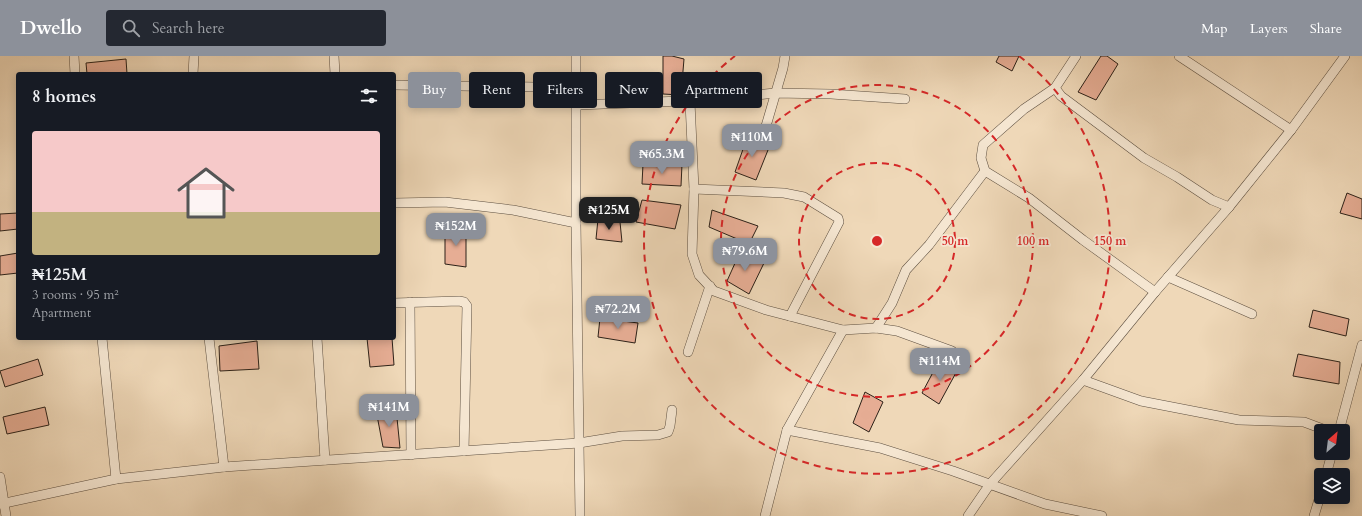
<!DOCTYPE html>
<meta charset="utf-8">
<style>
:root{--surface:#171b24;--page:#242831;--text:#f1f3f6;--muted:#9ea1a6;--accent:#8c9099}
body{margin:0;font-family:Cardo,serif;background:var(--page);color:var(--text);height:100vh;display:flex;flex-direction:column;font-size:15px;white-space:nowrap}
*{box-sizing:border-box;margin:0}
p{font-size:13px;color:var(--muted)}
.icon{flex:none;width:22px;height:22px;fill:none;stroke:currentColor;stroke-width:2;stroke-linecap:round;stroke-linejoin:round}
.map{position:relative;flex:1;overflow:hidden}
.drawer{position:absolute;left:16px;top:16px;width:380px;height:268px;display:flex;flex-direction:column;background:var(--surface);border-radius:4px;box-shadow:0 2px 10px #0003}
.drawer>*{flex:none}
.banner{position:absolute;left:408px;top:16px;width:380px;height:36px;display:flex;gap:8px}
.needle{width:26px;rotate:28deg}
.controls{position:absolute;left:1314px;top:368px;display:grid;gap:8px}
.controls a{display:grid;place-items:center;width:36px;height:36px;border-radius:4px;background:var(--surface);box-shadow:0 2px 10px #0003;font-size:20px}
.price{position:absolute;translate:-50% -34px;padding:0 9px;border-radius:8px;background:var(--accent);color:#fff;font-size:13px;line-height:26px;filter:drop-shadow(0 1px 2px #0008)}
.price::after{content:'';position:absolute;left:50%;top:24px;width:12px;height:9px;margin-left:-6px;background:inherit;clip-path:polygon(0 0,100% 0,50% 100%)}
.price.on{background:#222;color:#fff}
ul{padding:0;list-style:none}
li{display:grid;align-content:center;gap:8px;height:212px;padding:0 16px}
li span{display:grid;place-items:center;height:124px;border-radius:4px;color:#555}
li>.icon{margin-inline-start:auto}
span .icon{width:72px;height:72px;fill:#fffc;stroke-width:1}
li b{font-size:17px}
h2{display:flex;justify-content:space-between;align-items:center;height:48px;padding:0 16px;font-size:17px}
.tag{padding:0 14px;border-radius:4px;background:var(--surface);box-shadow:0 2px 10px #0003;font-size:14px;line-height:36px}
.tag.on{background:var(--accent);color:#fff}
header{display:flex;align-items:center;gap:24px;box-sizing:border-box;height:56px;padding:0 20px;background:var(--accent);color:#fff}
header strong{font-size:19px}
nav{display:flex;gap:22px;margin-inline-start:auto;font-size:14px}
.search{width:280px;height:36px;background:var(--page);display:flex;align-items:center;gap:10px;box-sizing:border-box;padding:0 14px;border-radius:4px;color:var(--muted);font-size:15px}
.map>svg:first-child{display:block}
.building{fill:#e6ad94;stroke:#2c2118}
.lines{fill:none;stroke-linecap:round;stroke-linejoin:round}
.street-casing{stroke:#5d4f40;stroke-width:10}
.street{stroke:#f5e6d1;stroke-width:9}
.ring{fill:none;stroke:#d62828;stroke-width:2;stroke-dasharray:7 5}
.centre{fill:#d62828;stroke:#f5e6d1;stroke-width:2}
.ring-label{font-size:12px;text-anchor:middle;font-weight:bold;fill:#d62828;stroke:#f5e6d1;stroke-width:3.5;stroke-linejoin:round;paint-order:stroke}
</style>
<header>
<strong>Dwello</strong>
<div class="search"><svg class="icon" aria-label="search" viewBox="0 0 24 24"><circle cx="10" cy="10" r="6"/><path d="M15 15l6 6"/></svg>Search here</div>
<nav><a>Map</a><a>Layers</a><a>Share</a></nav>
</header>
<div class="map">
<svg width="1362" height="460" viewBox="0 0 1362 460">
<rect width="100%" height="100%" fill="#efd8b8"/>
<filter id="stains"><feTurbulence type="fractalNoise" baseFrequency=".005" numOctaves="4"/><feColorMatrix values="0 0 0 0 .2 0 0 0 0 .09 0 0 0 0 .02 0 0 0 .5 -.17"/></filter>
<radialGradient id="worn" r=".72"><stop offset=".6" stop-color="#630" stop-opacity="0"/><stop offset="1" stop-color="#630" stop-opacity=".3"/></radialGradient>
<g class="building">
<polygon points="663,0 672,0 684,3 681,39 663,38"/>
<polygon points="999,0 1019,0 1012,15 996,6"/>
<polygon points="1101,0 1107,0 1118,8 1096,44 1078,36"/>
<polygon points="126,3 127,18 87,18 86,7"/>
<polygon points="748,79 770,89 756,124 735,116"/>
<polygon points="643,108 682,108 681,130 642,128"/>
<polygon points="1347,137 1362,143 1362,163 1340,157"/>
<polygon points="642,144 681,149 675,173 636,166"/>
<polygon points="712,154 758,170 749,188 709,171"/>
<polygon points="18,157 18,173 0,175 0,158"/>
<polygon points="598,163 620,166 622,186 596,183"/>
<polygon points="445,173 466,173 466,211 445,208"/>
<polygon points="740,196 764,207 749,238 727,225"/>
<polygon points="18,197 18,217 0,219 0,200"/>
<polygon points="1313,254 1349,263 1346,280 1309,271"/>
<polygon points="600,262 638,267 635,287 598,281"/>
<polygon points="367,282 392,282 394,309 370,311"/>
<polygon points="257,285 259,313 220,315 219,290"/>
<polygon points="1298,298 1340,306 1339,328 1293,320"/>
<polygon points="38,303 43,319 5,331 0,315"/>
<polygon points="939,305 958,313 939,348 922,337"/>
<polygon points="865,336 883,346 869,376 853,367"/>
<polygon points="45,351 49,369 7,378 3,361"/>
<polygon points="396,352 400,392 383,391 376,354"/>
</g>
<g class="lines">
<g class="street-casing">
<g id="street">
<polyline points="74,0 75,18"/>
<polyline points="334,0 335,18"/>
<polyline points="576,0 576,167 580,460"/>
<polyline points="1076,0 1055,32 1061,40 1144,102 1177,121 1212,144 1229,151"/>
<polyline points="1179,0 1291,74"/>
<polyline points="193,18 194,0"/>
<polyline points="394,29 535,31 576,30"/>
<polyline points="690,46 694,133 784,137 804,141 838,162 839,166 790,260"/>
<polyline points="577,49 682,45 690,46 775,37 831,38 905,43"/>
<polyline points="766,70 783,12 785,0"/>
<polyline points="985,115 981,102 983,89 1024,53 1055,32"/>
<polyline points="694,133 692,198 699,219 714,235 766,254 843,274 876,272 897,275 952,295"/>
<polyline points="394,147 445,146 513,154 576,167"/>
<polyline points="1168,221 1252,258"/>
<polyline points="410,246 411,399"/>
<polyline points="394,247 459,245 464,246 467,250 464,395"/>
<polyline points="876,272 892,247 906,214 929,189 985,115 1029,142 1083,184 1155,236"/>
<polyline points="102,282 116,423"/>
<polyline points="209,282 224,411"/>
<polyline points="317,282 325,404"/>
<polyline points="688,296 710,230"/>
<polyline points="1083,324 1141,345 1239,364 1304,366 1328,375"/>
<polyline points="787,374 843,274"/>
<polyline points="1339,375 1362,289"/>
<polyline points="1326,419 1332,397"/>
<polyline points="0,421 6,460"/>
<polyline points="0,448 116,423 224,411 579,387 622,380 658,379 668,376 670,370 672,354"/>
<polyline points="765,460 787,374 880,392 953,415 1045,448 1102,460"/>
<polyline points="968,460 990,428 1083,324 1155,236 1229,151 1291,74 1345,0"/>
<polyline points="1314,460 1321,437"/>
</g>
</g>
<use href="#street" class="street"/>
</g>
<g class="ring">
<circle cx="877" cy="185" r="78"/>
<circle cx="877" cy="185" r="156"/>
<path d="M1019 0A233 233 0 1 1 735 0"/>
</g>
<circle cx="877" cy="185" r="6" class="centre"/>
<g class="ring-label">
<text x="955" y="189">50 m</text>
<text x="1033" y="189">100 m</text>
<text x="1110" y="189">150 m</text>
</g>
<rect width="100%" height="100%" filter="url(#stains)"/>
<rect width="100%" height="100%" fill="url(#worn)"/>
</svg>
<div class="controls">
<a><svg class="needle" viewBox="-14 -14 28 28"><path d="M0-13l5 13h-10z" fill="#e53935"/><path d="M0 13l5-13h-10z" fill="#9ea1a6"/></svg></a>
<a><svg class="icon" aria-label="layers" viewBox="0 0 24 24"><path d="M12 4l9 5-9 5-9-5zM3 14l9 5 9-5"/></svg></a>
</div>
<b class="price" style="left:752px;top:102px">₦110M</b>
<b class="price" style="left:662px;top:119px">₦65.3M</b>
<b class="price on" style="left:609px;top:175px">₦125M</b>
<b class="price" style="left:456px;top:191px">₦152M</b>
<b class="price" style="left:745px;top:216px">₦79.6M</b>
<b class="price" style="left:618px;top:274px">₦72.2M</b>
<b class="price" style="left:940px;top:326px">₦114M</b>
<b class="price" style="left:389px;top:372px">₦141M</b>
<div class="banner">
<a class="tag on">Buy</a>
<a class="tag">Rent</a>
<a class="tag">Filters</a>
<a class="tag">New</a>
<a class="tag">Apartment</a>
</div>
<section class="drawer">
<h2>8 homes<svg class="icon" aria-label="filters" viewBox="0 0 24 24"><path d="M4 7h16M4 17h16"/><circle cx="9" cy="7" r="2"/><circle cx="15" cy="17" r="2"/></svg></h2>
<ul>
<li><span style="background:linear-gradient(#f6c9c9 65%,#c2b280 0)"><svg class="icon" aria-label="home" viewBox="0 0 24 24"><path d="M3 11l9-7 9 7M6 9v11h12V9"/></svg></span><div><b>₦125M</b><p>3 rooms · 95 m²</p><p>Apartment</p></div></li>
</ul>
</section>
</div>
